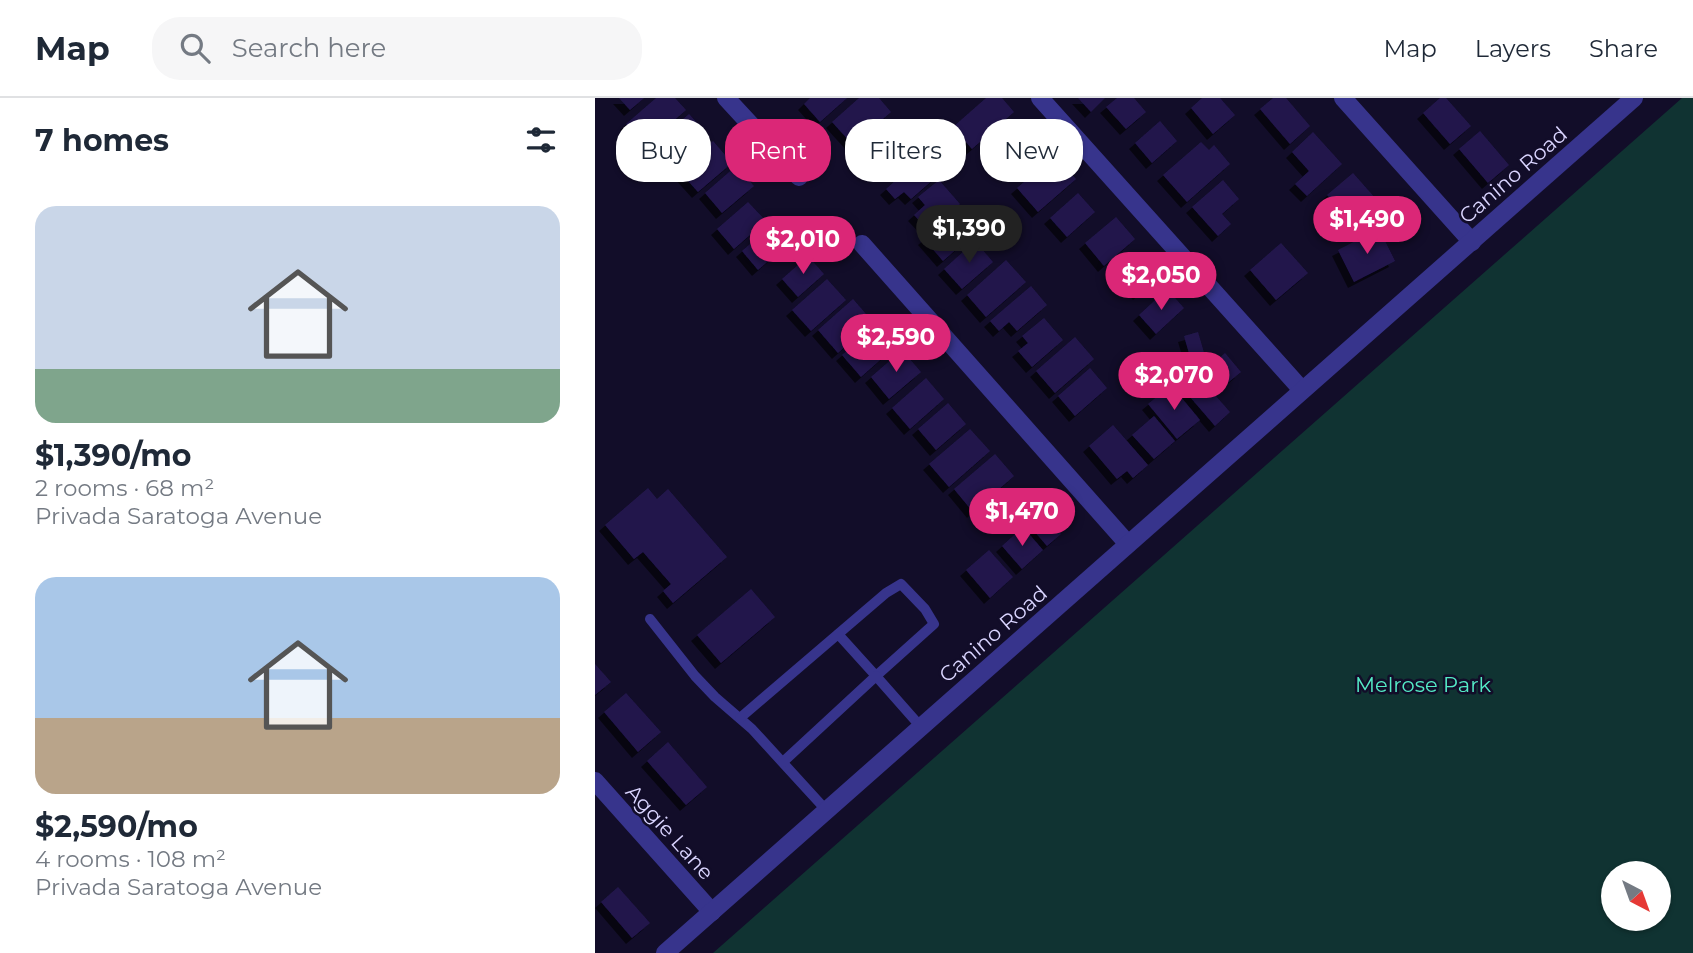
<!DOCTYPE html>
<meta charset="utf-8">
<style>
:root{--surface:#fff;--page:#f6f6f7;--text:#1f2937;--muted:#747a83;--line:#e0e1e3;--accent:#db2777}
body{margin:0;font-family:Montserrat,sans-serif;background:var(--page);color:var(--text);height:100vh;display:flex;flex-direction:column;font-size:26px;white-space:nowrap}
*{box-sizing:border-box;margin:0}
p{font-size:23px;color:var(--muted)}
.icon{flex:none;width:38px;height:38px;fill:none;stroke:currentColor;stroke-width:2;stroke-linecap:round;stroke-linejoin:round}
.map{position:relative;flex:1;overflow:hidden}
.sheet{display:flex;flex-direction:column;background:var(--surface);width:595px}
.sheet>*{flex:none}
.banner{position:absolute;left:21px;top:21px;width:665px;height:63px;display:flex;gap:14px}
.needle{width:46px;rotate:139deg}
.fabs{position:absolute;left:1006px;top:763px;display:grid;gap:14px}
.fabs a{display:grid;place-items:center;width:70px;height:70px;border-radius:50%;background:var(--surface);box-shadow:0 2px 5px #0004;font-size:35px}
.price{position:absolute;translate:-50% -60px;padding:0 16px;border-radius:24px;background:var(--accent);color:#fff;font-size:23px;line-height:46px;filter:drop-shadow(0 2px 4px #0008)}
.price::after{content:'';position:absolute;left:50%;top:42px;width:21px;height:16px;margin-left:-10px;background:inherit;clip-path:polygon(0 0,100% 0,50% 100%)}
.price.active{background:#222;color:#fff}
ul{padding:0;list-style:none}
li{display:grid;align-content:center;gap:14px;height:371px;padding:0 35px}
li span{display:grid;place-items:center;height:217px;border-radius:21px;color:#555}
li>.icon{margin-inline-start:auto}
span .icon{width:126px;height:126px;fill:#fffc;stroke-width:1}
li b{font-size:30px}
h2{display:flex;justify-content:space-between;align-items:center;height:84px;padding:0 35px;font-size:30px}
.tag{padding:0 24px;border-radius:28px;background:var(--surface);box-shadow:0 2px 5px #0004;font-size:24px;line-height:63px}
.tag.active{background:var(--accent);color:#fff}
header{display:flex;align-items:center;gap:42px;box-sizing:border-box;height:98px;padding:0 35px;background:var(--surface);border-bottom:2px solid var(--line)}
header strong{font-size:33px}
nav{display:flex;gap:38px;margin-inline-start:auto;font-size:24px}
.search{width:490px;height:63px;background:var(--page);display:flex;align-items:center;gap:18px;box-sizing:border-box;padding:0 24px;border-radius:28px;color:var(--muted);font-size:26px}
main{display:flex;flex:1;min-height:0}
.map>svg:first-child{display:block}
.green{fill:#103332;fill-rule:evenodd}
.building{fill:#22174c;filter:url(#shadow)}
.lines{fill:none;stroke-linecap:round;stroke-linejoin:round}
.service{stroke:#37348c;stroke-width:10}
.minor{stroke:#37348c;stroke-width:18}
.tertiary{stroke:#37348c;stroke-width:18}
.labels{text-anchor:middle;dominant-baseline:central;stroke-width:5;stroke-linejoin:round;paint-order:stroke}
.street-label{font-size:21px;fill:#dad5ff;stroke:#120d29}
.park-label{font-size:21px;fill:#54ebc6;stroke:#120d29}
</style>
<header>
<strong>Map</strong>
<div class="search"><svg class="icon" aria-label="search" viewBox="0 0 24 24"><circle cx="10" cy="10" r="6"/><path d="M15 15l6 6"/></svg>Search here</div>
<nav><a>Map</a><a>Layers</a><a>Share</a></nav>
</header>
<main>
<section class="sheet">
<h2>7 homes<svg class="icon" aria-label="filters" viewBox="0 0 24 24"><path d="M4 7h16M4 17h16"/><circle cx="9" cy="7" r="2"/><circle cx="15" cy="17" r="2"/></svg></h2>
<ul>
<li><span style="background:linear-gradient(#c9d6e8 75%,#7fa58c 0)"><svg class="icon" aria-label="home" viewBox="0 0 24 24"><path d="M3 11l9-7 9 7M6 9v11h12V9"/></svg></span><div><b>$1,390/mo</b><p>2 rooms · 68 m²</p><p>Privada Saratoga Avenue</p></div></li>
<li><span style="background:linear-gradient(#a9c7e8 65%,#b9a48a 0)"><svg class="icon" aria-label="home" viewBox="0 0 24 24"><path d="M3 11l9-7 9 7M6 9v11h12V9"/></svg></span><div><b>$2,590/mo</b><p>4 rooms · 108 m²</p><p>Privada Saratoga Avenue</p></div></li>
</ul>
</section>
<div class="map">
<svg width="1098" height="855" viewBox="0 0 1098 855">
<defs>
<filter id="shadow"><feDropShadow dx="-6" dy="6" stdDeviation="0" flood-color="#0009"/></filter>
</defs>
<rect width="100%" height="100%" fill="#120d29"/>
<path class="green" d="M 1087,0 L 1098,0 L 1098,855 L 118,855 ZM 1018,775 L 1064,775 L 1064,821 L 1018,821 Z"/>
<g class="building">
<polygon points="24,0 49,0 35,12"/>
<polygon points="61,0 80,0 91,12 50,48 31,26"/>
<polygon points="215,0 252,0 225,24 209,6"/>
<polygon points="264,0 284,0 296,14 258,47 237,24"/>
<polygon points="391,0 407,0 419,14 377,51 358,29"/>
<polygon points="483,0 510,0 496,14"/>
<polygon points="522,0 539,0 551,14 531,31 511,9"/>
<polygon points="607,0 625,0 640,17 618,36 596,10"/>
<polygon points="678,0 691,0 715,28 695,46 665,11"/>
<polygon points="845,0 851,0 876,28 855,46 828,15"/>
<polygon points="94,16 113,37 81,65 62,43"/>
<polygon points="565,23 582,43 557,65 540,45"/>
<polygon points="288,25 305,44 276,69 260,50"/>
<polygon points="428,26 445,46 425,64 407,44"/>
<polygon points="885,33 914,67 893,85 864,51"/>
<polygon points="718,34 747,66 712,98 700,86 714,73 697,54"/>
<polygon points="118,43 137,65 103,94 84,73"/>
<polygon points="606,44 614,52 619,47 635,66 592,104 568,77"/>
<polygon points="338,49 348,59 340,66 347,74 316,101 309,94 300,101 291,91"/>
<polygon points="460,57 481,81 443,114 422,90"/>
<polygon points="141,68 159,88 127,115 110,95"/>
<polygon points="758,75 789,110 772,125 751,100 742,108 732,97"/>
<polygon points="344,82 365,106 334,133 319,117 330,107 323,99"/>
<polygon points="628,82 644,101 627,116 636,126 623,138 597,109"/>
<polygon points="483,95 500,114 472,139 455,120"/>
<polygon points="153,104 171,123 139,151 122,131"/>
<polygon points="362,113 380,135 348,163 329,141"/>
<polygon points="521,119 540,141 509,168 490,145"/>
<polygon points="178,126 194,145 163,172 147,153"/>
<polygon points="784,131 800,163 759,184 743,152"/>
<polygon points="380,143 398,164 367,191 349,171"/>
<polygon points="686,145 713,175 681,202 655,172"/>
<polygon points="213,158 229,176 203,199 187,181"/>
<polygon points="543,159 562,181 544,196 525,175"/>
<polygon points="411,162 431,184 391,219 372,197"/>
<polygon points="232,181 251,202 216,233 197,212"/>
<polygon points="436,188 452,207 422,233 414,224 404,233 395,223"/>
<polygon points="572,191 589,210 561,236 544,217"/>
<polygon points="258,201 278,224 243,255 223,232"/>
<polygon points="449,220 468,242 437,269 423,253 433,245 427,238"/>
<polygon points="282,226 301,248 266,279 247,257"/>
<polygon points="603,234 610,258 596,262 589,238"/>
<polygon points="480,239 499,261 460,295 441,273"/>
<polygon points="307,252 326,274 294,301 276,279"/>
<polygon points="630,255 646,274 624,292 609,274"/>
<polygon points="495,270 512,290 480,318 463,298"/>
<polygon points="604,279 635,314 620,328 589,292"/>
<polygon points="331,280 349,301 315,331 297,310"/>
<polygon points="576,287 605,322 582,341 553,306"/>
<polygon points="353,305 371,326 341,352 323,331"/>
<polygon points="559,318 580,343 559,361 537,337"/>
<polygon points="518,327 553,367 538,380 532,373 522,381 494,348"/>
<polygon points="375,331 395,353 354,389 334,366"/>
<polygon points="400,356 419,378 378,414 359,391"/>
<polygon points="53,390 62,401 73,391 132,459 78,505 68,493 76,486 48,454 39,461 10,427"/>
<polygon points="441,390 468,421 460,428 466,436 452,448 419,410"/>
<polygon points="428,429 448,452 427,471 407,448"/>
<polygon points="394,452 418,479 395,500 371,472"/>
<polygon points="156,491 180,519 126,565 102,537"/>
<polygon points="0,566 16,584 0,597"/>
<polygon points="31,595 66,634 43,654 9,614"/>
<polygon points="73,644 112,689 91,707 52,663"/>
<polygon points="23,789 55,825 37,840 6,804"/>
</g>
<g class="lines">
<g class="service">
<polyline points="55,521 100,578 120,599 157,631 232,713"/>
<polyline points="145,620 291,495 306,486 330,511 339,526 281,578 243,536"/>
<polyline points="188,664 281,578 326,629"/>
</g>
<g class="minor">
<polyline points="131,0 204,79"/>
<polyline points="445,0 707,292"/>
<polyline points="748,0 877,144"/>
<polyline points="267,146 533,446"/>
<polyline points="0,683 117,814"/>
</g>
<polyline class="tertiary" points="70,855 1039,0"/>
</g>
<g class="labels">
<g class="street-label">
<text transform="translate(918 77) rotate(-41)">Canino Road</text>
<text transform="translate(398 536) rotate(-41)">Canino Road</text>
<text transform="translate(75 734) rotate(48)">Aggie Lane</text>
</g>
<g class="park-label">
<text x="828" y="586">Melrose Park</text>
</g>
</g>
</svg>
<div class="fabs">
<a><svg class="needle" viewBox="-14 -14 28 28"><path d="M0-13l5 13h-10z" fill="#e53935"/><path d="M0 13l5-13h-10z" fill="#747a83"/></svg></a>
</div>
<b class="price" style="left:772px;top:158px">$1,490</b>
<b class="price active" style="left:374px;top:167px">$1,390</b>
<b class="price" style="left:208px;top:178px">$2,010</b>
<b class="price" style="left:566px;top:214px">$2,050</b>
<b class="price" style="left:301px;top:276px">$2,590</b>
<b class="price" style="left:579px;top:314px">$2,070</b>
<b class="price" style="left:427px;top:450px">$1,470</b>
<div class="banner">
<a class="tag">Buy</a>
<a class="tag active">Rent</a>
<a class="tag">Filters</a>
<a class="tag">New</a>
</div>
</div>
</main>
